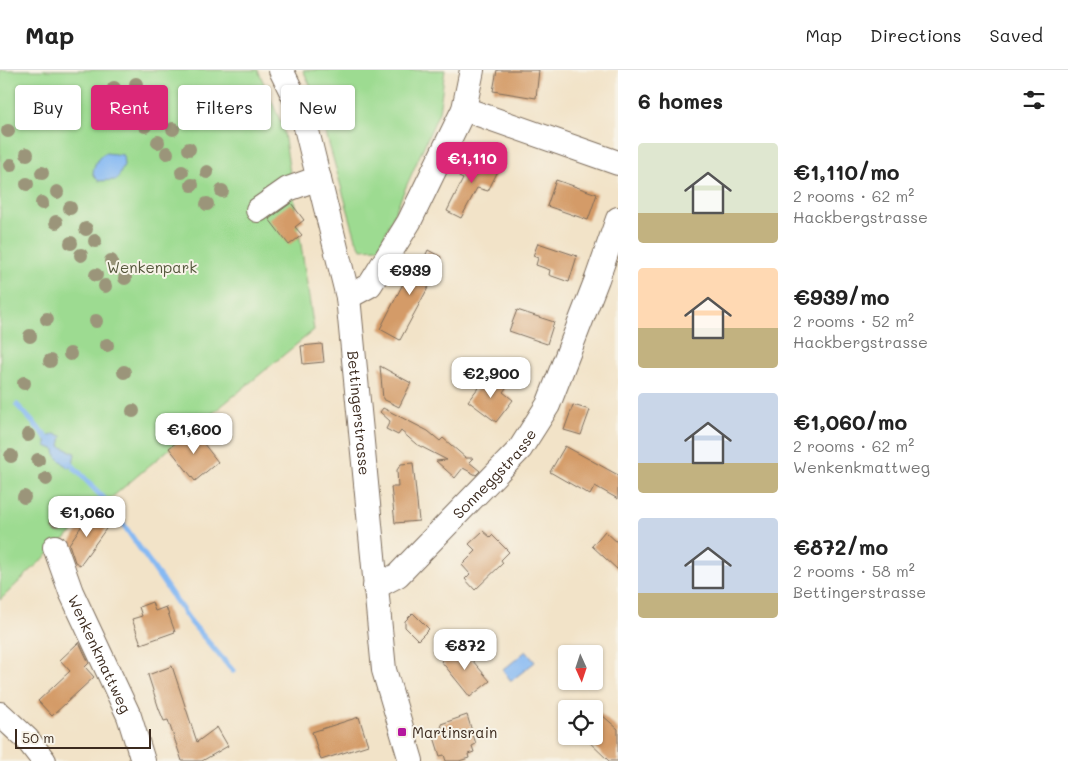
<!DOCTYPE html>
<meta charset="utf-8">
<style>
:root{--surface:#fff;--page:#f2f2f2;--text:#222;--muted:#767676;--line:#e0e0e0;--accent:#db2777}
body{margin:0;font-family:Mali,sans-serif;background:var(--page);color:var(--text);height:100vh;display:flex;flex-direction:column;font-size:19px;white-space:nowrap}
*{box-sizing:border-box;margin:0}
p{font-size:16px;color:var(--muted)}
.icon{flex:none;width:28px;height:28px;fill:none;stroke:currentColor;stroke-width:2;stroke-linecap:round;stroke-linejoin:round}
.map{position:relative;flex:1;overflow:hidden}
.sheet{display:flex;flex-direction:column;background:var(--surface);width:450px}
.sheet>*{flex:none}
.banner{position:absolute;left:15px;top:15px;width:475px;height:45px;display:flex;gap:10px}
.needle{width:32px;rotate:177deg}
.buttons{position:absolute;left:558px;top:575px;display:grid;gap:10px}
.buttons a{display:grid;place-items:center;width:45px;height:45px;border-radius:5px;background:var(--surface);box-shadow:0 1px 4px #0004;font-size:25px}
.scale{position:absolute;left:15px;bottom:12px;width:136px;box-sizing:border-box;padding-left:5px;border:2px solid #3b2a1e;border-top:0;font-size:14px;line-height:18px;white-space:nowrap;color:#3b2a1e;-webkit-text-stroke:4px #f7f3e8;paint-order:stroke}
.price{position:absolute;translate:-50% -42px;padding:0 11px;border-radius:10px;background:#fff;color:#222;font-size:16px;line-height:32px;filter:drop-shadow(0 1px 2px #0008)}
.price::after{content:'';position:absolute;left:50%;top:30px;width:15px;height:11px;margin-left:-8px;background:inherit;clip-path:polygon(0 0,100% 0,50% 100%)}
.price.active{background:var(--accent);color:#fff}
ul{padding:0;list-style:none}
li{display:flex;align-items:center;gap:15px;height:125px;padding:0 20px}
li span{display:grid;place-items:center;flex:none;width:140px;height:100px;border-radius:5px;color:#555}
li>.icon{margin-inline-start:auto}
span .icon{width:60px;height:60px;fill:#fffc;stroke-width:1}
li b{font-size:21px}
h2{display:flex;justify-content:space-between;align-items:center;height:60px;padding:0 20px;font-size:21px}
.pill{padding:0 18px;border-radius:5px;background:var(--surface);box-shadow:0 1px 4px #0004;font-size:18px;line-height:45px}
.pill.active{background:var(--accent);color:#fff}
header{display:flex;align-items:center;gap:30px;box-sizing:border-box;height:70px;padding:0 25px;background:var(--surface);border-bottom:1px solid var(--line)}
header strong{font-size:24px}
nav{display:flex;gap:28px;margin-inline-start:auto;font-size:18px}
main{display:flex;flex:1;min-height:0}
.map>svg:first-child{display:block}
.green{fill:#9ddb91;stroke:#6c8258}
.water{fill:#86b9f3;stroke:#607288}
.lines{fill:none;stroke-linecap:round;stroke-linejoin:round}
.stream{stroke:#86b9f3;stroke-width:5.5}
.building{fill:#d49b67}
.minor-casing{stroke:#7b6b5a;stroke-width:26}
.minor{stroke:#fff;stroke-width:24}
.tree{fill:#9b957a}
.poi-dot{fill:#b5179e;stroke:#f7f3e8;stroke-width:2}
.labels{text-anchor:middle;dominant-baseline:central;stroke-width:4;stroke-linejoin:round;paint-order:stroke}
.park-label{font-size:15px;fill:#54563b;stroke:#f7f3e8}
.street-label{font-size:15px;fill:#3b2a1e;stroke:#f7f3e8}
.poi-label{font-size:15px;fill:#3b2a1e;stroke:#f7f3e8;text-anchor:start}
</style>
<header>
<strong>Map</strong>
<nav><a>Map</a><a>Directions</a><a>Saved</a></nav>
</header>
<main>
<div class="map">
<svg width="618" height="691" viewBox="0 0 618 691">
<rect width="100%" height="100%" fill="#f7f3e8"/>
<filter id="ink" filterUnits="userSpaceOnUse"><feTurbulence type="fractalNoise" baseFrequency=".02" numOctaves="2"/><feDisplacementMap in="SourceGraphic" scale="10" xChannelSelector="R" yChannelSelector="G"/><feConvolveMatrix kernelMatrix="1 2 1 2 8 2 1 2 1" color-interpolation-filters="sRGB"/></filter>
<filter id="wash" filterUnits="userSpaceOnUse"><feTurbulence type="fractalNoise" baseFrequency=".0096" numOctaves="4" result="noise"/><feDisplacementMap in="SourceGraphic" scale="20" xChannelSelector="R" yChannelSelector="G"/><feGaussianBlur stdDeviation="1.12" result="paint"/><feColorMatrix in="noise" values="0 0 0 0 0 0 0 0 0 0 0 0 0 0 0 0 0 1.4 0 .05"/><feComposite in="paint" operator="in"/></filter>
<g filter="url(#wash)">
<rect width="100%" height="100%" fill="#f2e3c8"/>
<g class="green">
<path d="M 0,0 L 258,0 L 283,57 L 314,260 C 208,348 98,433 0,530 Z"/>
<polygon points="303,0 445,0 439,42 379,178 361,179 356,169 315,25"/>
</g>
<g class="water">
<path d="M 106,83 L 123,85 L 124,95 L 117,110 L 99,111 L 93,105 C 93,96 97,87 106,83 Z"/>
<polygon points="54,364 62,366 60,376 75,383 73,396 68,398 56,386 55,380 46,376 46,368"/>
<polygon points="526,581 535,592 511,611 503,600"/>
</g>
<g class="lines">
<g class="stream">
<polyline points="17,335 51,372"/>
<polyline points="69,392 110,435 190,551 233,601"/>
</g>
</g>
<g id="blocks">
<g class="building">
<polygon points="497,0 539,0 536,28 493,21"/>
<polygon points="470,85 499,99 488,121 477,118 461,148 447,141 463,109 459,107"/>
<polygon points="556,110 597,124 588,150 547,136"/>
<polygon points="291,133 304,150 295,157 302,165 289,175 269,149"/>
<polygon points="538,173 577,186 569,212 549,205 550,200 536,195 538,188 533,186"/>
<polygon points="428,180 441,187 432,203 430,214 400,270 380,259 413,194 420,197"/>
<polygon points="517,240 554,252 547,274 509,261"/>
<polygon points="322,274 324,292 303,294 301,276"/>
<polygon points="380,296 411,313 399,337 383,329"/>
<polygon points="485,309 491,313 494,309 506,318 503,322 513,330 496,352 468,331"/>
<polygon points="573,335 590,340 581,365 564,360"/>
<polygon points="383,338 428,361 440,371 443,368 466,388 473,388 469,392 480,401 476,405 463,398 455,408 436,391 447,390 416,374 401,361 398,365 386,359 390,351 380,342"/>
<polygon points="193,360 218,392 195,411 169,378"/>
<polygon points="565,376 618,405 618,429 595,416 590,425 550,402"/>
<polygon points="413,393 419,451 395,453 391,417 398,417 397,400 401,394"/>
<polygon points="90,444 108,456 80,495 75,492 69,474"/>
<polygon points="483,461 490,467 492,465 509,482 501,490 503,493 475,520 465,509 470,504 462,495 476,481 469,474"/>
<polygon points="605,461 618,473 618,500 592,476"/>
<polygon points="152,532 155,541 166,537 175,562 141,574 132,549 142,546 139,537"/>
<polygon points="413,543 429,559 418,570 405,557 405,551"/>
<polygon points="79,572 89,593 85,597 94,607 52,646 38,631 70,601 60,590"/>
<polygon points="460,576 490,611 470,627 441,591"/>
<polygon points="172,596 197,672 217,657 228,676 202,691 182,691 168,650 164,651 159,639 148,605"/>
<polygon points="594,638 618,659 618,691 609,691 583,666 594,666"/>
<polygon points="467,645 476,674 472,676 474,682 468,684 469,688 459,691 446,691 444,685 440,686 434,667 438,666 436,660 442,657 441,654"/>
<polygon points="359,647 368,675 321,690 312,662"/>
</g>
</g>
</g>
<g filter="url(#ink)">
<use href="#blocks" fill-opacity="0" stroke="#7b6b5a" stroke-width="1"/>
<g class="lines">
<g class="minor-casing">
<g id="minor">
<path id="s1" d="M 281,0 L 303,45 L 348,227 L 384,600 L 411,691"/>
<polyline points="464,39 618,93"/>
<polyline points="258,140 288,119 319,108"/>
<polyline points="348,227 370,215 409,152 464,39 472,0"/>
<path id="s2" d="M 55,477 L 71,522 L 129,646 L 143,691"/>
<path id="s3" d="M 375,517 L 398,505 L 520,379 L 548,335 L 597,209 L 618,149"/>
<polyline points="0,644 27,669 44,691"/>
</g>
</g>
<use href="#minor" class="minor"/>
</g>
<g class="tree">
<circle cx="136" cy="14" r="7"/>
<circle cx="114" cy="18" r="7"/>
<circle cx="152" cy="33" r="7"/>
<circle cx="129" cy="37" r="7"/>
<circle cx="145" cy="56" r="7"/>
<circle cx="173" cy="59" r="7"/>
<circle cx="8" cy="61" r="7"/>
<circle cx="158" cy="72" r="7"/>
<circle cx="189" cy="79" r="7"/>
<circle cx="167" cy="83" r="7"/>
<circle cx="27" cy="84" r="7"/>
<circle cx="11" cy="95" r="7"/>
<circle cx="182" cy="102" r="7"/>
<circle cx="207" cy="102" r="7"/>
<circle cx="42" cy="103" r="7"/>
<circle cx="27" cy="114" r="7"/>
<circle cx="192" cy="115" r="7"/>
<circle cx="222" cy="121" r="7"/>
<circle cx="57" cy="122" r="7"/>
<circle cx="42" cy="133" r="7"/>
<circle cx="207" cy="134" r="7"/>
<circle cx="70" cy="138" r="7"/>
<circle cx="56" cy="152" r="7"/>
<circle cx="86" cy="159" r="7"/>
<circle cx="95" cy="171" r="7"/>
<circle cx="71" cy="173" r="7"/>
<circle cx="81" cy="185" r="7"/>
<circle cx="111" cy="191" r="7"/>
<circle cx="96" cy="205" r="7"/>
<circle cx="125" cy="208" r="7"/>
<circle cx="105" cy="216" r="7"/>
<circle cx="47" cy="249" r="7"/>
<circle cx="96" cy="251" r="7"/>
<circle cx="30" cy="266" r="7"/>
<circle cx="107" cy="275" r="7"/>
<circle cx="70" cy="284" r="7"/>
<circle cx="50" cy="291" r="7"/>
<circle cx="124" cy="302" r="7"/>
<circle cx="24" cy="313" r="7"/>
<circle cx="133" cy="341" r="7"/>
<circle cx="28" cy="365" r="7"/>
<circle cx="11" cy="386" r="7"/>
<circle cx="38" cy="390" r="7"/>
<circle cx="46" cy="409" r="7"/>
<circle cx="24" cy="427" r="7"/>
<circle cx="56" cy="450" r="7"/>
</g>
</g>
<rect class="poi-dot" x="397" y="657" width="10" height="10" rx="2.5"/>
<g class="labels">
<g class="park-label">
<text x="152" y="197">Wenkenpark</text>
</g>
<g class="street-label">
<text stroke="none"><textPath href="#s1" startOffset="354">Bettingerstrasse</textPath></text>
<text stroke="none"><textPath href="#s3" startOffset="166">Sonneggstrasse</textPath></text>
<text stroke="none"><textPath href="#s2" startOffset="116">Wenkenkmattweg</textPath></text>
</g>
<g class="poi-label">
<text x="412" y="662">Martinsrain</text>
</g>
</g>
</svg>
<div class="buttons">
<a><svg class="needle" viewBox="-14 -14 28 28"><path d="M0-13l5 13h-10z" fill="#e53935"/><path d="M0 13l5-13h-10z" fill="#767676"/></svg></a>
<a><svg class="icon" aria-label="locate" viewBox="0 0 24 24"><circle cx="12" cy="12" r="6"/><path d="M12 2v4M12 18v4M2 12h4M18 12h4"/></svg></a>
</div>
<div class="scale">50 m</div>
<b class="price active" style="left:472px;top:114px">€1,110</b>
<b class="price" style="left:410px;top:226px">€939</b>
<b class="price" style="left:491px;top:329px">€2,900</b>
<b class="price" style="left:194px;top:385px">€1,600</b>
<b class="price" style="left:87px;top:468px">€1,060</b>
<b class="price" style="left:465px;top:601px">€872</b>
<div class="banner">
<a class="pill">Buy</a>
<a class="pill active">Rent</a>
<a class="pill">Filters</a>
<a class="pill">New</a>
</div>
</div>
<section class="sheet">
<h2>6 homes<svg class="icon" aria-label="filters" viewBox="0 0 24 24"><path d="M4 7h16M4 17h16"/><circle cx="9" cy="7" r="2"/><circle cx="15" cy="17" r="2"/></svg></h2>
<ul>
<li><span style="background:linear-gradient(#dfe7d0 70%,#c2b280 0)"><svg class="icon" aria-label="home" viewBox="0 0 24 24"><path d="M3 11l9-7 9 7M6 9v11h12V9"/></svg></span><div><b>€1,110/mo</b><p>2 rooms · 62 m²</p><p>Hackbergstrasse</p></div></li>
<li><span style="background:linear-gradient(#ffd9b3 60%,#c2b280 0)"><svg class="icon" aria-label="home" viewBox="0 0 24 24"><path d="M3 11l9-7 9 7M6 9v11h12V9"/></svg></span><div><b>€939/mo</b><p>2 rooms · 52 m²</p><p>Hackbergstrasse</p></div></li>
<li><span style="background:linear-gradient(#c9d6e8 70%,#c2b280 0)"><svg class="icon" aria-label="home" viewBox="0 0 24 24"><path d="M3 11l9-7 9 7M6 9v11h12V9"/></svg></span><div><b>€1,060/mo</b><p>2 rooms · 62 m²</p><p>Wenkenkmattweg</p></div></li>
<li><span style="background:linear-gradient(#c9d6e8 75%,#c2b280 0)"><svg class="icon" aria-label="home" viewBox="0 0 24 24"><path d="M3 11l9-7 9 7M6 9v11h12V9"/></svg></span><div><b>€872/mo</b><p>2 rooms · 58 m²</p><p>Bettingerstrasse</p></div></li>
</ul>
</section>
</main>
